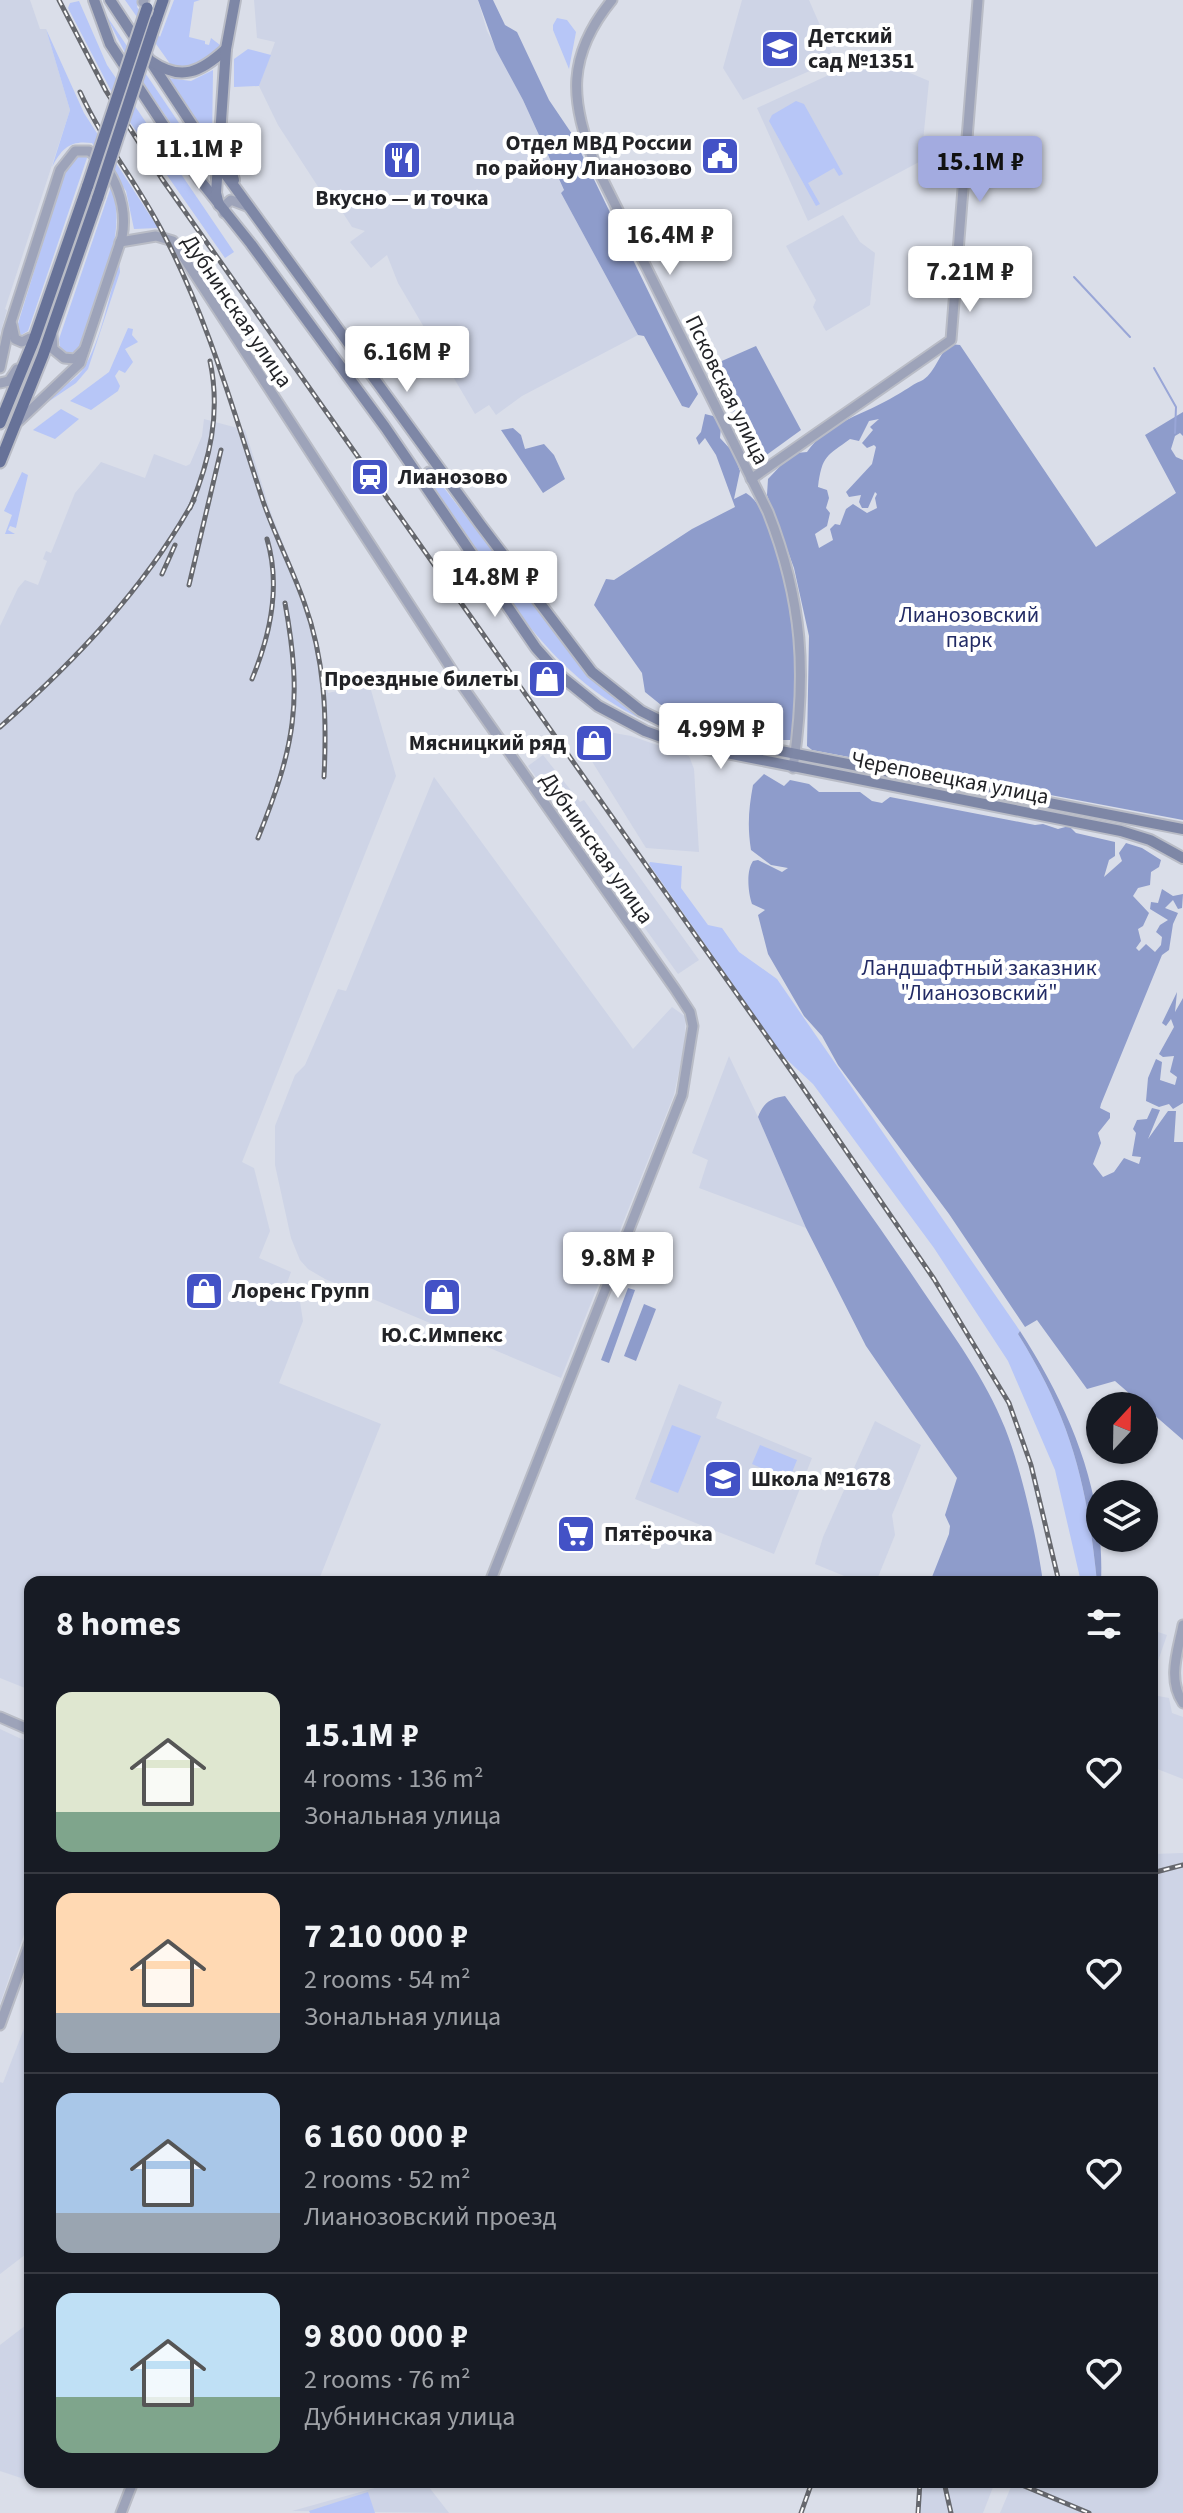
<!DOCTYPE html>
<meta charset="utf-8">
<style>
:root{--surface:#171b24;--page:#20242c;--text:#f1f3f6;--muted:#9ea1a6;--line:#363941;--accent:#a3abe0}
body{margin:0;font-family:"Source Sans 3",sans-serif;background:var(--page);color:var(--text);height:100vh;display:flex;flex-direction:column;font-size:30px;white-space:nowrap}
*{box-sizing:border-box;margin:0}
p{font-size:26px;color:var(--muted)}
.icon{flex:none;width:44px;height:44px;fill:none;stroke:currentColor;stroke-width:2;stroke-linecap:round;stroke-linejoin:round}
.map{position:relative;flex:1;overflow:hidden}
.sheet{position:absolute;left:24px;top:1576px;width:1134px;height:912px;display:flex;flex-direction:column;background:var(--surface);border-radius:16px;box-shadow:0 2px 6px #0004}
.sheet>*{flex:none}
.needle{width:52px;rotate:22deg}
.buttons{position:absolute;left:1086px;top:1392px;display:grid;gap:16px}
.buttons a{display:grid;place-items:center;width:72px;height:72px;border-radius:50%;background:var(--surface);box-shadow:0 2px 6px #0004;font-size:40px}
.price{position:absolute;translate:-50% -68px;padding:0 18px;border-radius:8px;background:#fff;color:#222;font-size:26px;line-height:52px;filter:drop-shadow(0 2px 4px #0008)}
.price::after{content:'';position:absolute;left:50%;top:48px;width:24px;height:18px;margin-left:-12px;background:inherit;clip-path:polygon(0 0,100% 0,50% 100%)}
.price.active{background:var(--accent);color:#111}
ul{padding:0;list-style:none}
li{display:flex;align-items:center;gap:24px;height:200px;padding:0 32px}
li+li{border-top:2px solid var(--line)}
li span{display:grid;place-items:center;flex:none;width:224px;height:160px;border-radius:16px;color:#555}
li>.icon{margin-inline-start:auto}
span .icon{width:96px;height:96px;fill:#fffc;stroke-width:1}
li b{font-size:34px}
h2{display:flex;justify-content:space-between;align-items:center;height:96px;padding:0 32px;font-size:34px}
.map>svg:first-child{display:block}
.built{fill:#ced4e6}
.green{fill:#b7c6f7}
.forest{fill:#8e9ccb;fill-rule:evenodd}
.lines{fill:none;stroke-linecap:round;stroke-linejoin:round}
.stream{stroke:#99a6d7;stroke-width:2}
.tertiary-casing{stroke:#b9bcc6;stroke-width:13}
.secondary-casing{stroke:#b9bcc6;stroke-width:14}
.primary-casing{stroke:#b9bcc6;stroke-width:15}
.tertiary{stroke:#9da3b9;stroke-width:9}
.secondary{stroke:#7e87a6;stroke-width:10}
.primary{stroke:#677298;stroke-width:11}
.rail-casing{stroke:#66686e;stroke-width:5}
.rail{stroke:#fff;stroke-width:2;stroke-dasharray:6;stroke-linecap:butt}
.primary-bridge-casing{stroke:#b9bcc6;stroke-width:15;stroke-linecap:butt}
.primary-bridge{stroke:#677298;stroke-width:11}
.labels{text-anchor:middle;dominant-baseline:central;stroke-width:8;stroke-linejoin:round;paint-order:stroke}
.poi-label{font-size:22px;font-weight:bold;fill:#222327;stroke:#fff;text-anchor:start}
.street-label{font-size:22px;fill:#222327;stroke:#fff}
.park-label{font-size:22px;fill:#222b65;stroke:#fff}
</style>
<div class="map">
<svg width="1183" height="2513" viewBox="0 0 1183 2513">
<rect width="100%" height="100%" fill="#dadee9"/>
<g class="built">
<polygon points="0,0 30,0 40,29 46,29 70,110 5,309 7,310 0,334"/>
<polygon points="254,0 478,0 487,31 523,100 564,191 561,193 638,335 522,396 496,415 489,405 475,414 398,283 387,255 371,268 350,242 365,231 352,227 332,196 326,199 278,125 259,86 275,42 257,38"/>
<polygon points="742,0 809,0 835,60 743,100 723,68"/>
<polygon points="870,56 929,81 921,161 808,221 757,108"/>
<polygon points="843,215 860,242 875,253 870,305 826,331 813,307 816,300 786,246"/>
<polygon points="204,419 245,430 271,513 308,605 328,693 346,689 345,677 366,673 396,776 242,1162 254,1168 270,1231 259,1258 291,1272 287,1283 298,1288 299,1295 303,1321 279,1383 381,1424 318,1582 30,1582 30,1690 0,1678 0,626 18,588 25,580 38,585 47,561 43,559 46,551 51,553 75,493 101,462 145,478 154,454 186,466 190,464 202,436"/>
<polygon points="580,727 631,736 689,756 694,769 699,852 646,848 578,739"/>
<polygon points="543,755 580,802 584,800 699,960 678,974 528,766"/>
<polygon points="434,777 633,1049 672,1007 686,1017 684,1047 674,1095 561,1378 325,1279 308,1269 300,1260 291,1238 275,1165 275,1126 295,1075 305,1065 338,989 346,991"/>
<polygon points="729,1056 758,1117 806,1228 699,1188 708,1160 692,1153"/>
<polygon points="679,1384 722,1402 716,1418 812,1458 774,1554 635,1499"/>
<polygon points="875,1421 921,1445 892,1515 895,1535 876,1582 859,1582 815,1564 823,1537"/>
<polygon points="1152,1630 1167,1635 1157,1664 1153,1695 1169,1698 1172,1713 1183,1717 1183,1779 1152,1767"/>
<polygon points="0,1729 30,1743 30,1917 0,2004"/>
<polygon points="1183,1853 1183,2513 1000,2513 1013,2482 1152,2482 1152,1854"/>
<polygon points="30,2013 30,2251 0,2274 0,2082 3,2083"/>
<polygon points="30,2322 30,2481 0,2471 0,2345"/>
<polygon points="396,2482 425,2482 449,2513 292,2511"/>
<polygon points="921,2482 995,2482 983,2513 916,2513"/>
</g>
<g class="green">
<path d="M 125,0 L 139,0 L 137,7 L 160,37 L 174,0 L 200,0 L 194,2 L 189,37 L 205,41 L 205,44 L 209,45 L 211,38 L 220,45 C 210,67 194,67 173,68 Z"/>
<polygon points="79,1 107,65 234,252 225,258 120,108 68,8 70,3"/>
<polygon points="104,12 204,160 195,157 187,147 133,68"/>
<polygon points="557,18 567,20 576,32 569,69 553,30 553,25"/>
<path d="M 46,29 L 84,113 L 158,228 L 134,229 L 126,191 L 92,143 C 70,140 62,148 52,167 L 70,110 Z"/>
<polygon points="248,49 271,55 259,86 234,87 234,59"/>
<polygon points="213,70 212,143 211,143 168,78 191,81"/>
<polygon points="796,101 804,104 843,174 839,176 834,168 808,183 820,204 816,206 769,121 772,115"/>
<polygon points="78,155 88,155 28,331 21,335 17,327 63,177 68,164"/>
<path d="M 111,187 C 130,233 95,300 80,346 L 75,352 L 66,353 L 60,347 L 59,339 Z"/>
<path d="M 119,261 L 120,272 L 88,369 L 76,383 L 42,406 C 47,392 74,384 83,369 C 101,342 110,292 119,261 Z"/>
<polygon points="128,328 133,329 132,335 138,342 125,349 133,362 125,373 119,370 115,376 120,386 118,391 91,410 70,401 109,372"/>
<polygon points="61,409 79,419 55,439 33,430"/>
<polygon points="22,472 28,475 16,528 10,526 8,530 15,534 5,534 12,515 4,511"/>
<path d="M 434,475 L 589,676 L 646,721 C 543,676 489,567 428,478 Z"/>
<path d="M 650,862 L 682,866 L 681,888 L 708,925 L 722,928 L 739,952 L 777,979 L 1020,1331 L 1018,1334 C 1071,1419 1087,1483 1097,1582 L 1081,1582 L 1055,1470 L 1008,1361 L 934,1248 L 813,1084 L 783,1056 L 649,864 Z"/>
<polygon points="672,1425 701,1436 678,1493 650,1482"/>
<polygon points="760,1445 797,1460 789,1480 752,1464"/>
<polygon points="368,2492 375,2513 310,2513 309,2511"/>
</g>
<g class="forest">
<polygon points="478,0 493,0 505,25 517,32 549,100 572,134 698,394 689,408 682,406 644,336 638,335 561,193 564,190 523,100 496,50"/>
<path d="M 950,344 L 960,345 L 1096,547 L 1176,493 L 1145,435 L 1183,412 L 1183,436 L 1180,433 L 1175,436 L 1171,449 L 1176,457 L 1183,460 L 1183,820 L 812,750 L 807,746 L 809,636 L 794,568 L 767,495 L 768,479 L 785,461 L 797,453 L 807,452 C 827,422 866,414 895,396 C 905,391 911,385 921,381 C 934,375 939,354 950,344 ZM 879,419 L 870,427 L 873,430 L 862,443 L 867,448 L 874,445 L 876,447 L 872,464 L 846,492 L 849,497 L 861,495 L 859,502 L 862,508 L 868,508 L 875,492 L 877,494 L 875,498 L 877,508 L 867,513 L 853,504 L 846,509 L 840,525 L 835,524 L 830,529 L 833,540 L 819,548 L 815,534 L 827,526 L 830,513 L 826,508 L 829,498 L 827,490 L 818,487 C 822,455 827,456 850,439 L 859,441 L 869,421 Z"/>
<polygon points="756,346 801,430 761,459 708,367"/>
<path d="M 705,414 L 713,416 L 721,427 L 720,438 L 733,452 L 740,471 L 734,499 L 746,493 C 791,521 806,692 791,740 L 775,740 L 772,731 L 766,729 L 741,736 L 718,730 L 715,721 L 708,717 L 697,726 L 693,725 L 685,712 L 666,709 L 645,692 L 642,673 L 594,605 L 606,579 L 614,580 L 692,529 L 735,507 L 716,455 L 705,438 L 699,445 L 696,438 L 701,432 Z"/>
<polygon points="513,428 521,435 525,449 544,444 554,455 565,479 543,493 501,430"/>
<path d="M 764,774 L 784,786 L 790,780 L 809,784 L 819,792 L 860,792 L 872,801 L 882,803 L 890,797 L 1035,825 L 1043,824 L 1058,829 L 1069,826 L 1076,833 L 1115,842 L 1115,856 L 1109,860 L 1104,877 L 1122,861 L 1119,853 L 1126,843 L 1142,848 L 1161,860 L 1159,867 L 1151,872 L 1150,885 L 1138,888 L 1133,896 L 1149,913 L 1143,926 L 1138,929 L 1141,941 L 1136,948 L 1139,951 L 1146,944 L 1155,952 L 1161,945 L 1162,937 L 1156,932 L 1160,925 L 1168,920 L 1150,909 L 1151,902 L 1158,903 L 1162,889 L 1173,896 L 1183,894 L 1182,908 L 1178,909 L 1173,900 L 1165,908 L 1178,913 L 1173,924 L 1169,950 L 1162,955 L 1101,1104 L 1100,1108 L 1110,1113 L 1110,1118 L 1098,1133 L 1101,1143 L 1093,1164 L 1103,1177 L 1114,1172 L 1124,1158 L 1139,1164 L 1141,1157 L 1132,1156 L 1136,1133 L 1133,1129 L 1137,1120 L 1147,1119 L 1152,1108 L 1160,1110 L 1148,1139 L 1168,1111 L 1176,1111 L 1174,1142 L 1183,1142 L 1183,1440 L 1115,1381 L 1087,1389 L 1037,1320 L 1025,1327 L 949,1214 L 838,1065 L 822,1036 L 804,1016 L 768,954 L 758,915 L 765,910 L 752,904 C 748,892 746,871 753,861 L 758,860 L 782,872 L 788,868 L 771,865 L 751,850 C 747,825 749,807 753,785 Z"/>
<polygon points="1177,992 1175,1012 1183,998 1183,1103 1173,1109 1169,1104 1159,1107 1146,1101 1148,1078 1156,1059 1162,1062 1160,1080 1175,1085 1177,1077 1170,1072 1174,1056 1163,1057 1159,1054 1174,1027 1171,1019 1166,1026 1162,1023"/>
<path d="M 785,1096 C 832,1161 879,1225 923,1291 C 953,1335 985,1378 1005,1428 C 1021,1468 1037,1538 1043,1582 L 930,1582 L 949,1534 L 950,1526 L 945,1515 L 957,1478 L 866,1346 L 806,1228 L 758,1117 C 763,1103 771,1098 785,1096 Z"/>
<polygon points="628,1288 635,1290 609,1363 601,1360"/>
<polygon points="644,1304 656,1309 636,1361 624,1356"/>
<path d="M 1020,1331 C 1069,1407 1105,1490 1101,1582 L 1097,1582 C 1087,1483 1071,1419 1018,1334 Z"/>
</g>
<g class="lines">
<g class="stream">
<polyline points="1074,277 1130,337"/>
<polyline points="1154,368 1176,407 1175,433"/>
</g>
<g class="tertiary-casing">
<g id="tertiary">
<path d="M 612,0 C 567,55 569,100 595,164 L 768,512 C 803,601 807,674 793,768"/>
<polyline points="143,2 144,0"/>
<polyline points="224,213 224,206 231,200 249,207"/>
<polyline points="120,242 156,236 173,241 461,684 675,989 690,1012 693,1026 682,1095 490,1582"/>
<polyline points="12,325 15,339 22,342 30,338"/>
<polyline points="52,335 53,349 64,358 75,359 84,350"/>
<path d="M 0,368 L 8,331 L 60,170 L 75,151 L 89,151 C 115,169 128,207 122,237 L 80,363 L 19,421"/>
<polyline points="0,383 9,381 17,369"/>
<polyline points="751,479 951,340 978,0"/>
<polyline points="426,486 424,478 429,472 443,475"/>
<path d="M 1183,1625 C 1178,1651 1167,1679 1183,1703"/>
<polyline points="0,1717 30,1730"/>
<polyline points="0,2025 30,1942"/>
<polyline points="121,2513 133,2482"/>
</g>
</g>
<g class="secondary-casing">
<g id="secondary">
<polyline points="94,0 110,44 199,179 251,244 385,427 536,648 562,677 598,706 645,731 681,744 1121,831 1150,840 1183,858"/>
<polyline points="110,0 218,164 480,524 592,672 641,711 673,727 709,737 1183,829"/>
<path d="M 151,61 C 181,82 201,72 226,49"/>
<polyline points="224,145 234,180"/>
<polyline points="185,154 204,163 218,164"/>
<polyline points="219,205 216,193 226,49 235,0"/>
</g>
</g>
<g class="primary-casing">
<g id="primary">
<polyline points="156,20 163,0"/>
<polyline points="0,423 34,340 88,185"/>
<polyline points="0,462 43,355 98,197"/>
</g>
</g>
<use href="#tertiary" class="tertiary"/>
<use href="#secondary" class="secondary"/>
<use href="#primary" class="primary"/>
<g class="rail-casing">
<g id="rail">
<polyline points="59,0 106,91 162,179 799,1082 934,1279 1009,1403 1031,1465 1059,1582"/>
<path d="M 80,92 C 103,142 138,184 163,233 C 208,319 233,410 263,501 C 275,536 292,568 304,602 C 325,659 327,717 324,777"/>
<path d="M 190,508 C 210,460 221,413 210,361"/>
<polyline points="162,574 175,545"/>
<polyline points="189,585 221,450"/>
<path d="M 252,679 C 270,636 281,586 267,539"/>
<path d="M 0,727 C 75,661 145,588 194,500"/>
<path d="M 258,838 C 295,746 303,702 285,603"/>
<polyline points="1152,1873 1183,1865"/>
<polyline points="944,2482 951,2513"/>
<polyline points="1015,2482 1089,2513"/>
<polyline points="801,2513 812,2482"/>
<polyline points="918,2513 920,2482"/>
</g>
</g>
<use href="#rail" class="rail"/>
<g class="primary-bridge-casing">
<g id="primary-bridge">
<polyline points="88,185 147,8"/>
<polyline points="98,197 156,20"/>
</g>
</g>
<use href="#primary-bridge" class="primary-bridge"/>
</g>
<defs>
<g id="school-square" transform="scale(2)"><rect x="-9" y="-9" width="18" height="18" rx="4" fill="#4352c6" stroke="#fff"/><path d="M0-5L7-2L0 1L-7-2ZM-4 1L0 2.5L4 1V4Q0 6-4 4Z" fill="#fff"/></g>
<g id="civic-square" transform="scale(2)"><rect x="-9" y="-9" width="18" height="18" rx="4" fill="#4352c6" stroke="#fff"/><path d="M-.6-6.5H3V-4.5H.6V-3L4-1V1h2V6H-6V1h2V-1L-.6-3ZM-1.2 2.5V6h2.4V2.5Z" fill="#fff"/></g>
<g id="restaurant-square" transform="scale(2)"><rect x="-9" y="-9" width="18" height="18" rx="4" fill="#4352c6" stroke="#fff"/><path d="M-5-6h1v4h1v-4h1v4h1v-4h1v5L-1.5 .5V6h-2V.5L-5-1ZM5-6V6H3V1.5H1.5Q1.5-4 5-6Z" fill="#fff"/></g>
<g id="station-square" transform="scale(2)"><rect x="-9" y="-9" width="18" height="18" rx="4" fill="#4352c6" stroke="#fff"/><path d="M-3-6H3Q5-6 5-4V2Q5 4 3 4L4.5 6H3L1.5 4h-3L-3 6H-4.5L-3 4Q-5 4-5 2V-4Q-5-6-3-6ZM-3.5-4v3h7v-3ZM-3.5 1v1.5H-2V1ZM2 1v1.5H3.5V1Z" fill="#fff"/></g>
<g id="shop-square" transform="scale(2)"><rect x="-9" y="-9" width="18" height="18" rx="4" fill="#4352c6" stroke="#fff"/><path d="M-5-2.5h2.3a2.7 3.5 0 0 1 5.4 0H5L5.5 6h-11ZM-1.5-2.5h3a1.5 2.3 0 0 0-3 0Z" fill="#fff"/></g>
<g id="supermarket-square" transform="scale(2)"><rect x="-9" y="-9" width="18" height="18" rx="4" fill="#4352c6" stroke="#fff"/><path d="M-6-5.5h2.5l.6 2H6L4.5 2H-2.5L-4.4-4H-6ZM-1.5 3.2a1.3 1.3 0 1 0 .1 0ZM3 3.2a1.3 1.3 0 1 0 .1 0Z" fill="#fff"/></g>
</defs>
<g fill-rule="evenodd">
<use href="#school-square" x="780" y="49"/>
<use href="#civic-square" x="720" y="156"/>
<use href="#restaurant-square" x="402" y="160"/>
<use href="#station-square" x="370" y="477"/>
<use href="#shop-square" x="547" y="679"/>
<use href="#shop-square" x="594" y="743"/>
<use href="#shop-square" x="204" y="1291"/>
<use href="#shop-square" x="442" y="1297"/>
<use href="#school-square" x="723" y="1479"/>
<use href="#supermarket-square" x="576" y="1534"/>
</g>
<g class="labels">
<g class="poi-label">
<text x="808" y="36">Детский<tspan x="808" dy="25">сад №1351</tspan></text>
<text x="692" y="143" text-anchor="end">Отдел МВД России<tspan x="692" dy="25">по району Лианозово</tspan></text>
<text x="402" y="198" text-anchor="middle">Вкусно — и точка</text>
<text x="398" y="477">Лианозово</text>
<text x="519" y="679" text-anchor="end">Проездные билеты</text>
<text x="566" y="743" text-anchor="end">Мясницкий ряд</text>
<text x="232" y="1291">Лоренс Групп</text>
<text x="442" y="1335" text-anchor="middle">Ю.С.Импекс</text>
<text x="751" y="1479">Школа №1678</text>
<text x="604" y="1534">Пятёрочка</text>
</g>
<g class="street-label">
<text transform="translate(237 311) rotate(56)">Дубнинская улица</text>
<text transform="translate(727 390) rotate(64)">Псковская улица</text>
<text transform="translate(950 778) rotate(11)">Череповецкая улица</text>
<text transform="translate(597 848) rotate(55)">Дубнинская улица</text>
</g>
<g class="park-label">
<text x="969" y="615">Лианозовский<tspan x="969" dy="25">парк</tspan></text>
<text x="979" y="968">Ландшафтный заказник<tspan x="979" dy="25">"Лианозовский"</tspan></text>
</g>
</g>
</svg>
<div class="buttons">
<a><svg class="needle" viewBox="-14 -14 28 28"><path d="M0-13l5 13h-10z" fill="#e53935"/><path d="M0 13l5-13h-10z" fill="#9ea1a6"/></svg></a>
<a><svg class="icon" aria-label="layers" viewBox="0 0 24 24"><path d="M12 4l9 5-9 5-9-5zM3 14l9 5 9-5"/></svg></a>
</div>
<b class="price" style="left:199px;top:191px">11.1M ₽</b>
<b class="price active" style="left:980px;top:204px">15.1M ₽</b>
<b class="price" style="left:670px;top:277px">16.4M ₽</b>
<b class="price" style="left:970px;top:314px">7.21M ₽</b>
<b class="price" style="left:407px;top:394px">6.16M ₽</b>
<b class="price" style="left:495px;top:619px">14.8M ₽</b>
<b class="price" style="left:721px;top:771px">4.99M ₽</b>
<b class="price" style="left:618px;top:1300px">9.8M ₽</b>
<section class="sheet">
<h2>8 homes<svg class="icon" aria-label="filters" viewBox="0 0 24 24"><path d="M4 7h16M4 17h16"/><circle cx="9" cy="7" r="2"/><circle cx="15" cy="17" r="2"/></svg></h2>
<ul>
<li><span style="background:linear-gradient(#dfe7d0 75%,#7fa58c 0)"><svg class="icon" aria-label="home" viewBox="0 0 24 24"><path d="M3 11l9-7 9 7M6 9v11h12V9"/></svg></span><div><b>15.1M ₽</b><p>4 rooms · 136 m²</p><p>Зональная улица</p></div><svg class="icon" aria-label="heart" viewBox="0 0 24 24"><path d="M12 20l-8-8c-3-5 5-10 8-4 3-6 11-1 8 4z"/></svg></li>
<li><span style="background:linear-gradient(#ffd9b3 75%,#9aa5b1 0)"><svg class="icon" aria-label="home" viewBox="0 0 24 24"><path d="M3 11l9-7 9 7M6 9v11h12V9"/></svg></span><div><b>7 210 000 ₽</b><p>2 rooms · 54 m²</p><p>Зональная улица</p></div><svg class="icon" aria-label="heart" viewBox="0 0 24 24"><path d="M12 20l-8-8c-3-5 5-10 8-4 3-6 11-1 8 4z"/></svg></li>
<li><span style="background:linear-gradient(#a9c7e8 75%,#9aa5b1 0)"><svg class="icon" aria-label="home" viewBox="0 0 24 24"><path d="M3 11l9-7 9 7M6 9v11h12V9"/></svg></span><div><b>6 160 000 ₽</b><p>2 rooms · 52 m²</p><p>Лианозовский проезд</p></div><svg class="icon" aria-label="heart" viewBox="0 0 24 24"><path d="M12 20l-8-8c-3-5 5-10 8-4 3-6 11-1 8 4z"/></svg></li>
<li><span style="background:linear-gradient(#bfe0f5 65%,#7fa58c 0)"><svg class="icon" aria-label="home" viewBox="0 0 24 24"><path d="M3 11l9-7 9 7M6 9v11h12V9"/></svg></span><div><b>9 800 000 ₽</b><p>2 rooms · 76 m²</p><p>Дубнинская улица</p></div><svg class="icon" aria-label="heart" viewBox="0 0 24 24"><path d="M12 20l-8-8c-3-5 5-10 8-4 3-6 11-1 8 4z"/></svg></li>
</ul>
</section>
</div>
